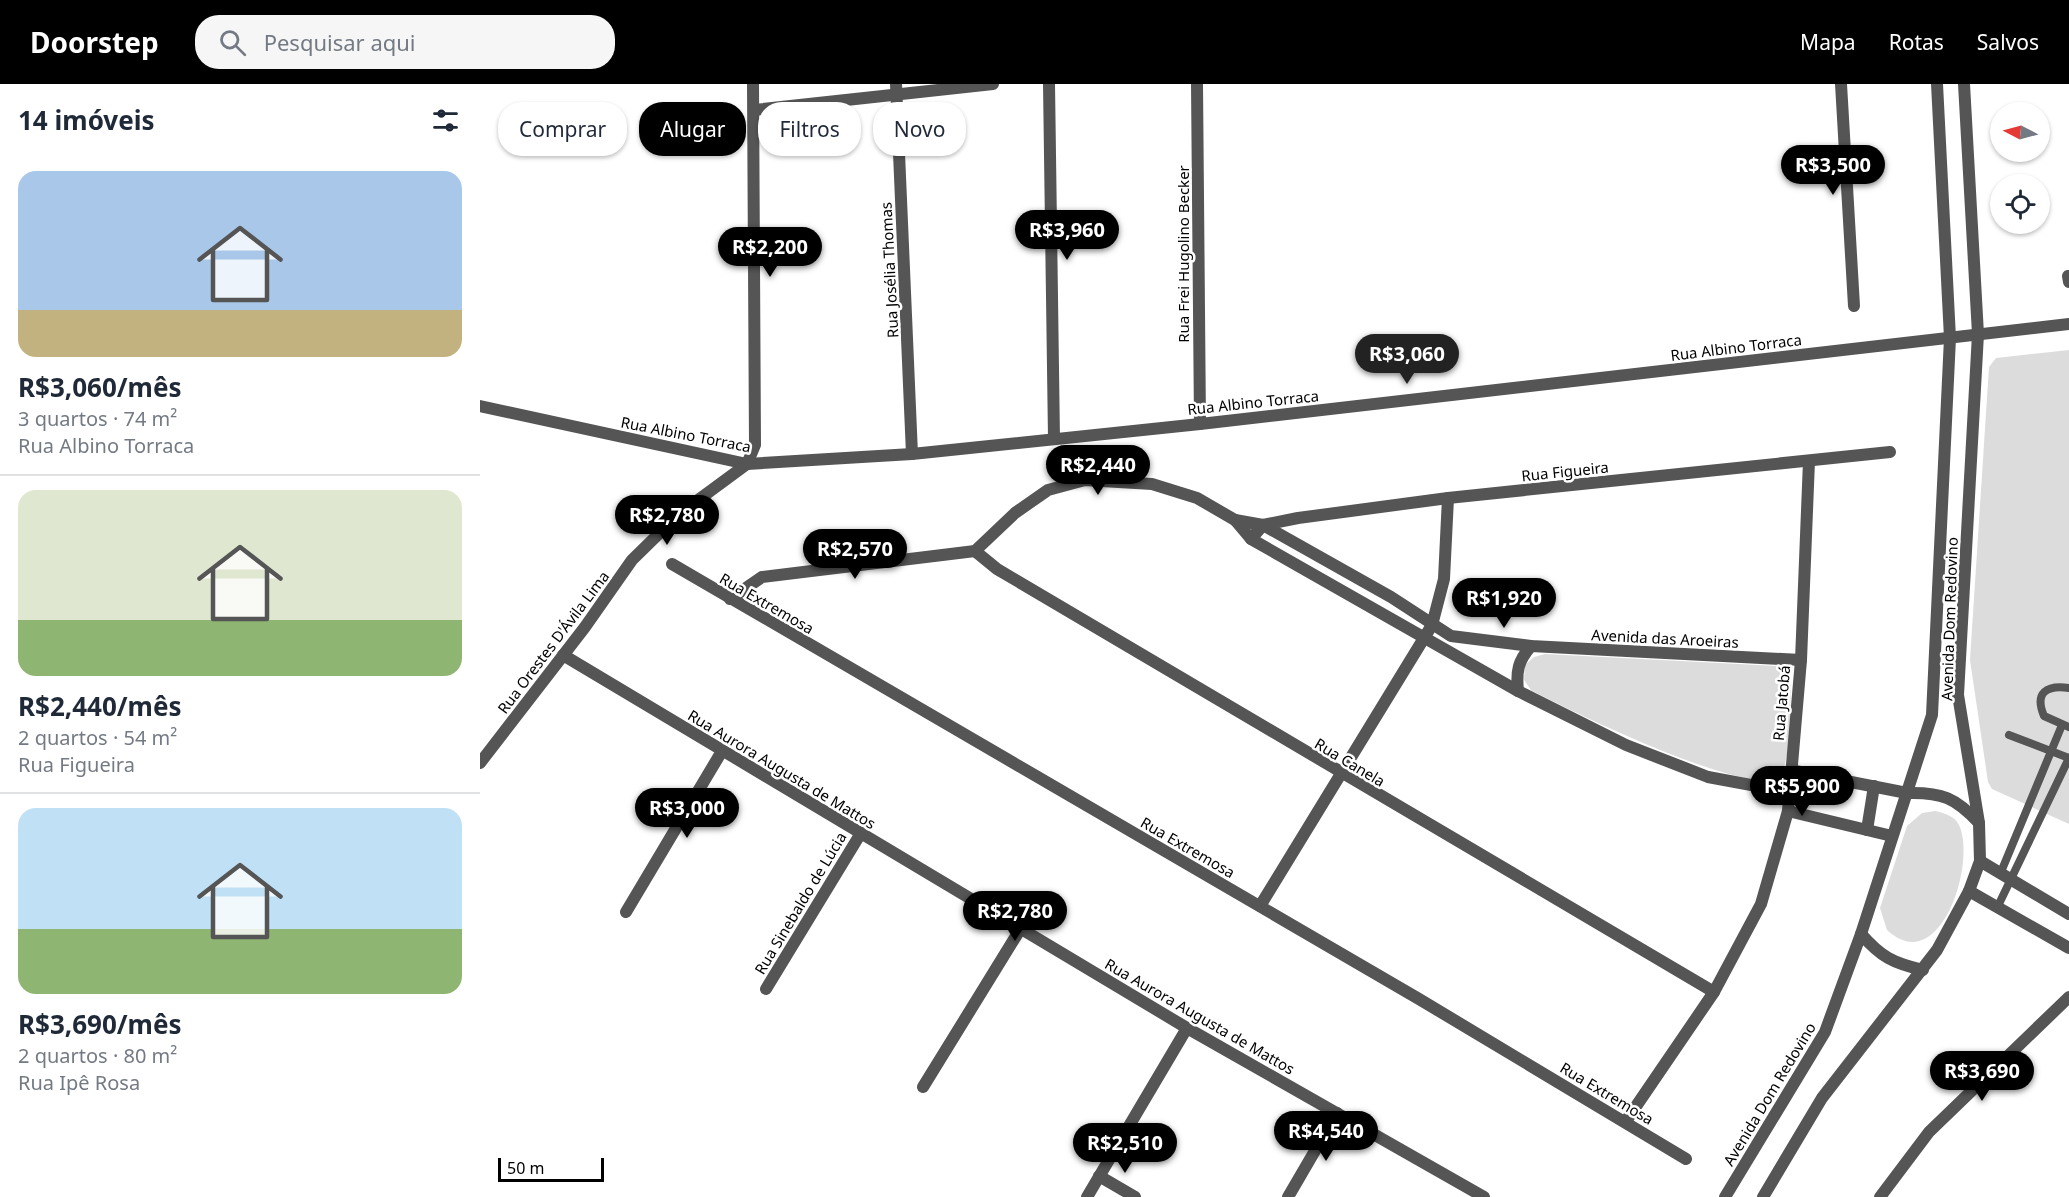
<!DOCTYPE html>
<html lang="pt">
<meta charset="utf-8">
<style>
:root{--surface:#fff;--page:#f6f6f7;--text:#1f2937;--muted:#747a83;--line:#e0e1e3;--accent:#000}
body{margin:0;font-family:"Noto Sans",sans-serif;background:var(--page);color:var(--text);height:100vh;display:flex;flex-direction:column;font-size:22px;white-space:nowrap}
*{box-sizing:border-box;margin:0}
p{font-size:20px;color:var(--muted)}
.icon{flex:none;width:33px;height:33px;fill:none;stroke:currentColor;stroke-width:2;stroke-linecap:round;stroke-linejoin:round}
.map{position:relative;flex:1;overflow:hidden}
.sheet{display:flex;flex-direction:column;background:var(--surface);width:480px}
.sheet>*{flex:none}
.hud{position:absolute;left:18px;top:18px;width:570px;height:54px;display:flex;gap:12px}
.needle{width:39px;rotate:276deg}
.controls{position:absolute;left:1510px;top:18px;display:grid;gap:12px}
.controls a{display:grid;place-items:center;width:60px;height:60px;border-radius:50%;background:var(--surface);box-shadow:0 2px 4px #0004;font-size:30px}
.scale{position:absolute;left:18px;bottom:15px;width:106px;box-sizing:border-box;padding-left:6px;border:3px solid #000;border-top:0;font-size:16px;line-height:21px;white-space:nowrap;color:#000;-webkit-text-stroke:4px #fff;paint-order:stroke}
.price{position:absolute;translate:-50% -51px;padding:0 14px;border-radius:21px;background:var(--accent);color:#fff;font-size:20px;line-height:39px;filter:drop-shadow(0 2px 3px #0008)}
.price::after{content:'';position:absolute;left:50%;top:36px;width:18px;height:14px;margin-left:-9px;background:inherit;clip-path:polygon(0 0,100% 0,50% 100%)}
.price.selected{background:#222;color:#fff}
ul{padding:0;list-style:none}
li{display:grid;align-content:center;gap:12px;height:318px;padding:0 18px}
li+li{border-top:2px solid var(--line)}
li span{display:grid;place-items:center;height:186px;border-radius:18px;color:#555}
li>.icon{margin-inline-start:auto}
span .icon{width:108px;height:108px;fill:#fffc;stroke-width:1}
li b{font-size:26px}
h2{display:flex;justify-content:space-between;align-items:center;height:72px;padding:0 18px;font-size:26px}
.tag{padding:0 21px;border-radius:24px;background:var(--surface);box-shadow:0 2px 4px #0004;font-size:21px;line-height:54px}
.tag.selected{background:var(--accent);color:#fff}
header{display:flex;align-items:center;gap:36px;box-sizing:border-box;height:84px;padding:0 30px;background:var(--accent);color:#fff}
header strong{font-size:28px}
nav{display:flex;gap:33px;margin-inline-start:auto;font-size:21px}
.search{width:420px;height:54px;background:var(--page);display:flex;align-items:center;gap:15px;box-sizing:border-box;padding:0 21px;border-radius:24px;color:var(--muted);font-size:22px}
main{display:flex;flex:1;min-height:0}
.map>svg:first-child{display:block}
.green{fill:#dcdcdc}
.lines{fill:none;stroke-linecap:round;stroke-linejoin:round}
.service{stroke:#555;stroke-width:8}
.minor{stroke:#555;stroke-width:12}
.tertiary{stroke:#555;stroke-width:12}
.labels{text-anchor:middle;dominant-baseline:central;stroke-width:5;stroke-linejoin:round;paint-order:stroke}
.street-label{font-size:15px;fill:#000;stroke:#fff}
</style>
<header>
<strong>Doorstep</strong>
<div class="search"><svg class="icon" aria-label="search" viewBox="0 0 24 24"><circle cx="10" cy="10" r="6"/><path d="M15 15l6 6"/></svg>Pesquisar aqui</div>
<nav><a>Mapa</a><a>Rotas</a><a>Salvos</a></nav>
</header>
<main>
<section class="sheet">
<h2>14 imóveis<svg class="icon" aria-label="filters" viewBox="0 0 24 24"><path d="M4 7h16M4 17h16"/><circle cx="9" cy="7" r="2"/><circle cx="15" cy="17" r="2"/></svg></h2>
<ul>
<li><span style="background:linear-gradient(#a9c7e8 75%,#c2b280 0)"><svg class="icon" aria-label="home" viewBox="0 0 24 24"><path d="M3 11l9-7 9 7M6 9v11h12V9"/></svg></span><div><b>R$3,060/mês</b><p>3 quartos · 74 m²</p><p>Rua Albino Torraca</p></div></li>
<li><span style="background:linear-gradient(#dfe7d0 70%,#8fb573 0)"><svg class="icon" aria-label="home" viewBox="0 0 24 24"><path d="M3 11l9-7 9 7M6 9v11h12V9"/></svg></span><div><b>R$2,440/mês</b><p>2 quartos · 54 m²</p><p>Rua Figueira</p></div></li>
<li><span style="background:linear-gradient(#bfe0f5 65%,#8fb573 0)"><svg class="icon" aria-label="home" viewBox="0 0 24 24"><path d="M3 11l9-7 9 7M6 9v11h12V9"/></svg></span><div><b>R$3,690/mês</b><p>2 quartos · 80 m²</p><p>Rua Ipê Rosa</p></div></li>
</ul>
</section>
<div class="map">
<svg width="1589" height="1113" viewBox="0 0 1589 1113">
<rect width="100%" height="100%" fill="#fff"/>
<g class="green">
<polygon points="1589,266 1589,740 1512,705 1508,698 1490,576 1509,283 1516,274"/>
<path d="M 1065,570 L 1297,582 L 1307,589 L 1311,598 C 1310,617 1312,680 1299,692 C 1272,716 1084,624 1051,606 L 1044,596 L 1045,581 L 1054,573 Z"/>
<path d="M 1455,727 C 1464,729 1475,732 1479,741 C 1497,779 1460,895 1407,846 L 1400,824 L 1427,742 L 1442,729 Z"/>
</g>
<g class="lines">
<g class="service">
<path d="M 1589,604 C 1567,601 1554,608 1564,632 L 1589,643"/>
<polyline points="1529,651 1589,674"/>
<polyline points="1521,788 1582,641"/>
<polyline points="1518,822 1589,674"/>
</g>
<g class="minor">
<polyline points="416,0 432,370"/>
<polyline points="569,0 574,355"/>
<polyline points="717,0 720,340"/>
<polyline points="1361,0 1374,222"/>
<polyline points="274,26 513,0"/>
<polyline points="1588,192 1589,198"/>
<polyline points="0,322 267,380 432,370 720,340 1589,240"/>
<polyline points="755,436 783,441 911,513 971,552 1051,562 1321,576"/>
<polyline points="771,455 783,441 818,434 968,414 1410,368"/>
<polyline points="495,467 517,485 1234,908"/>
<polyline points="192,480 939,915 1206,1075"/>
<polyline points="250,515 282,493 495,467 535,429 568,406 605,396 672,400 717,414 755,436 771,455 1038,607 1146,661 1228,693 1309,708"/>
<polyline points="83,571 707,944 1004,1113"/>
<path d="M 1038,607 C 1036,587 1038,577 1051,562"/>
<polyline points="0,679 105,543 152,476 199,430 267,380 275,361 273,0"/>
<polyline points="1310,686 1427,709"/>
<polyline points="1308,727 1412,752"/>
<polyline points="1387,746 1394,702"/>
<polyline points="1500,777 1589,830"/>
<polyline points="1489,807 1589,864"/>
<polyline points="780,822 952,541 964,495 968,414"/>
<polyline points="146,828 242,667"/>
<polyline points="286,905 381,749"/>
<polyline points="443,1003 541,844"/>
<polyline points="1146,1037 1234,908 1281,820 1308,727 1321,576 1329,377"/>
<polyline points="619,1092 655,1113"/>
<polyline points="607,1113 707,944"/>
<polyline points="808,1113 857,1029"/>
<polyline points="1400,1113 1449,1048 1589,913"/>
</g>
<g class="tertiary">
<path d="M 1427,709 C 1462,708 1476,714 1499,739"/>
<path d="M 1381,850 C 1401,873 1413,879 1443,886"/>
<polyline points="1245,1113 1345,948 1381,850 1452,631 1470,254 1457,0"/>
<polyline points="1283,1113 1342,1014 1457,866 1489,807 1500,777 1499,739 1478,611 1498,250 1484,0"/>
</g>
</g>
<g class="labels">
<g class="street-label">
<text transform="translate(703 170) rotate(-90)">Rua Frei Hugolino Becker</text>
<text transform="translate(409 186) rotate(-93)">Rua Josélia Thomas</text>
<text transform="translate(1256 263) rotate(-7)">Rua Albino Torraca</text>
<text transform="translate(773 318) rotate(-6)">Rua Albino Torraca</text>
<text transform="translate(206 350) rotate(11)">Rua Albino Torraca</text>
<text transform="translate(1085 387) rotate(-6)">Rua Figueira</text>
<text transform="translate(287 519) rotate(30)">Rua Extremosa</text>
<text transform="translate(1469 535) rotate(-88)">Avenida Dom Redovino</text>
<text transform="translate(1185 554) rotate(3)">Avenida das Aroeiras</text>
<text transform="translate(73 558) rotate(-53)">Rua Orestes D'Ávila Lima</text>
<text transform="translate(1301 619) rotate(-85)">Rua Jatobá</text>
<text transform="translate(870 678) rotate(31)">Rua Canela</text>
<text transform="translate(302 685) rotate(31)">Rua Aurora Augusta de Mattos</text>
<text transform="translate(708 763) rotate(30)">Rua Extremosa</text>
<text transform="translate(320 819) rotate(-59)">Rua Sinebaldo de Lúcia</text>
<text transform="translate(720 932) rotate(30)">Rua Aurora Augusta de Mattos</text>
<text transform="translate(1127 1009) rotate(31)">Rua Extremosa</text>
<text transform="translate(1289 1010) rotate(-59)">Avenida Dom Redovino</text>
</g>
</g>
</svg>
<div class="controls">
<a><svg class="needle" viewBox="-14 -14 28 28"><path d="M0-13l5 13h-10z" fill="#e53935"/><path d="M0 13l5-13h-10z" fill="#747a83"/></svg></a>
<a><svg class="icon" aria-label="locate" viewBox="0 0 24 24"><circle cx="12" cy="12" r="6"/><path d="M12 2v4M12 18v4M2 12h4M18 12h4"/></svg></a>
</div>
<div class="scale">50 m</div>
<b class="price" style="left:1353px;top:112px">R$3,500</b>
<b class="price" style="left:587px;top:177px">R$3,960</b>
<b class="price" style="left:290px;top:194px">R$2,200</b>
<b class="price selected" style="left:927px;top:301px">R$3,060</b>
<b class="price" style="left:618px;top:412px">R$2,440</b>
<b class="price" style="left:187px;top:462px">R$2,780</b>
<b class="price" style="left:375px;top:496px">R$2,570</b>
<b class="price" style="left:1024px;top:545px">R$1,920</b>
<b class="price" style="left:1322px;top:733px">R$5,900</b>
<b class="price" style="left:207px;top:755px">R$3,000</b>
<b class="price" style="left:535px;top:858px">R$2,780</b>
<b class="price" style="left:1502px;top:1018px">R$3,690</b>
<b class="price" style="left:846px;top:1078px">R$4,540</b>
<b class="price" style="left:645px;top:1090px">R$2,510</b>
<div class="hud">
<a class="tag">Comprar</a>
<a class="tag selected">Alugar</a>
<a class="tag">Filtros</a>
<a class="tag">Novo</a>
</div>
</div>
</main>
